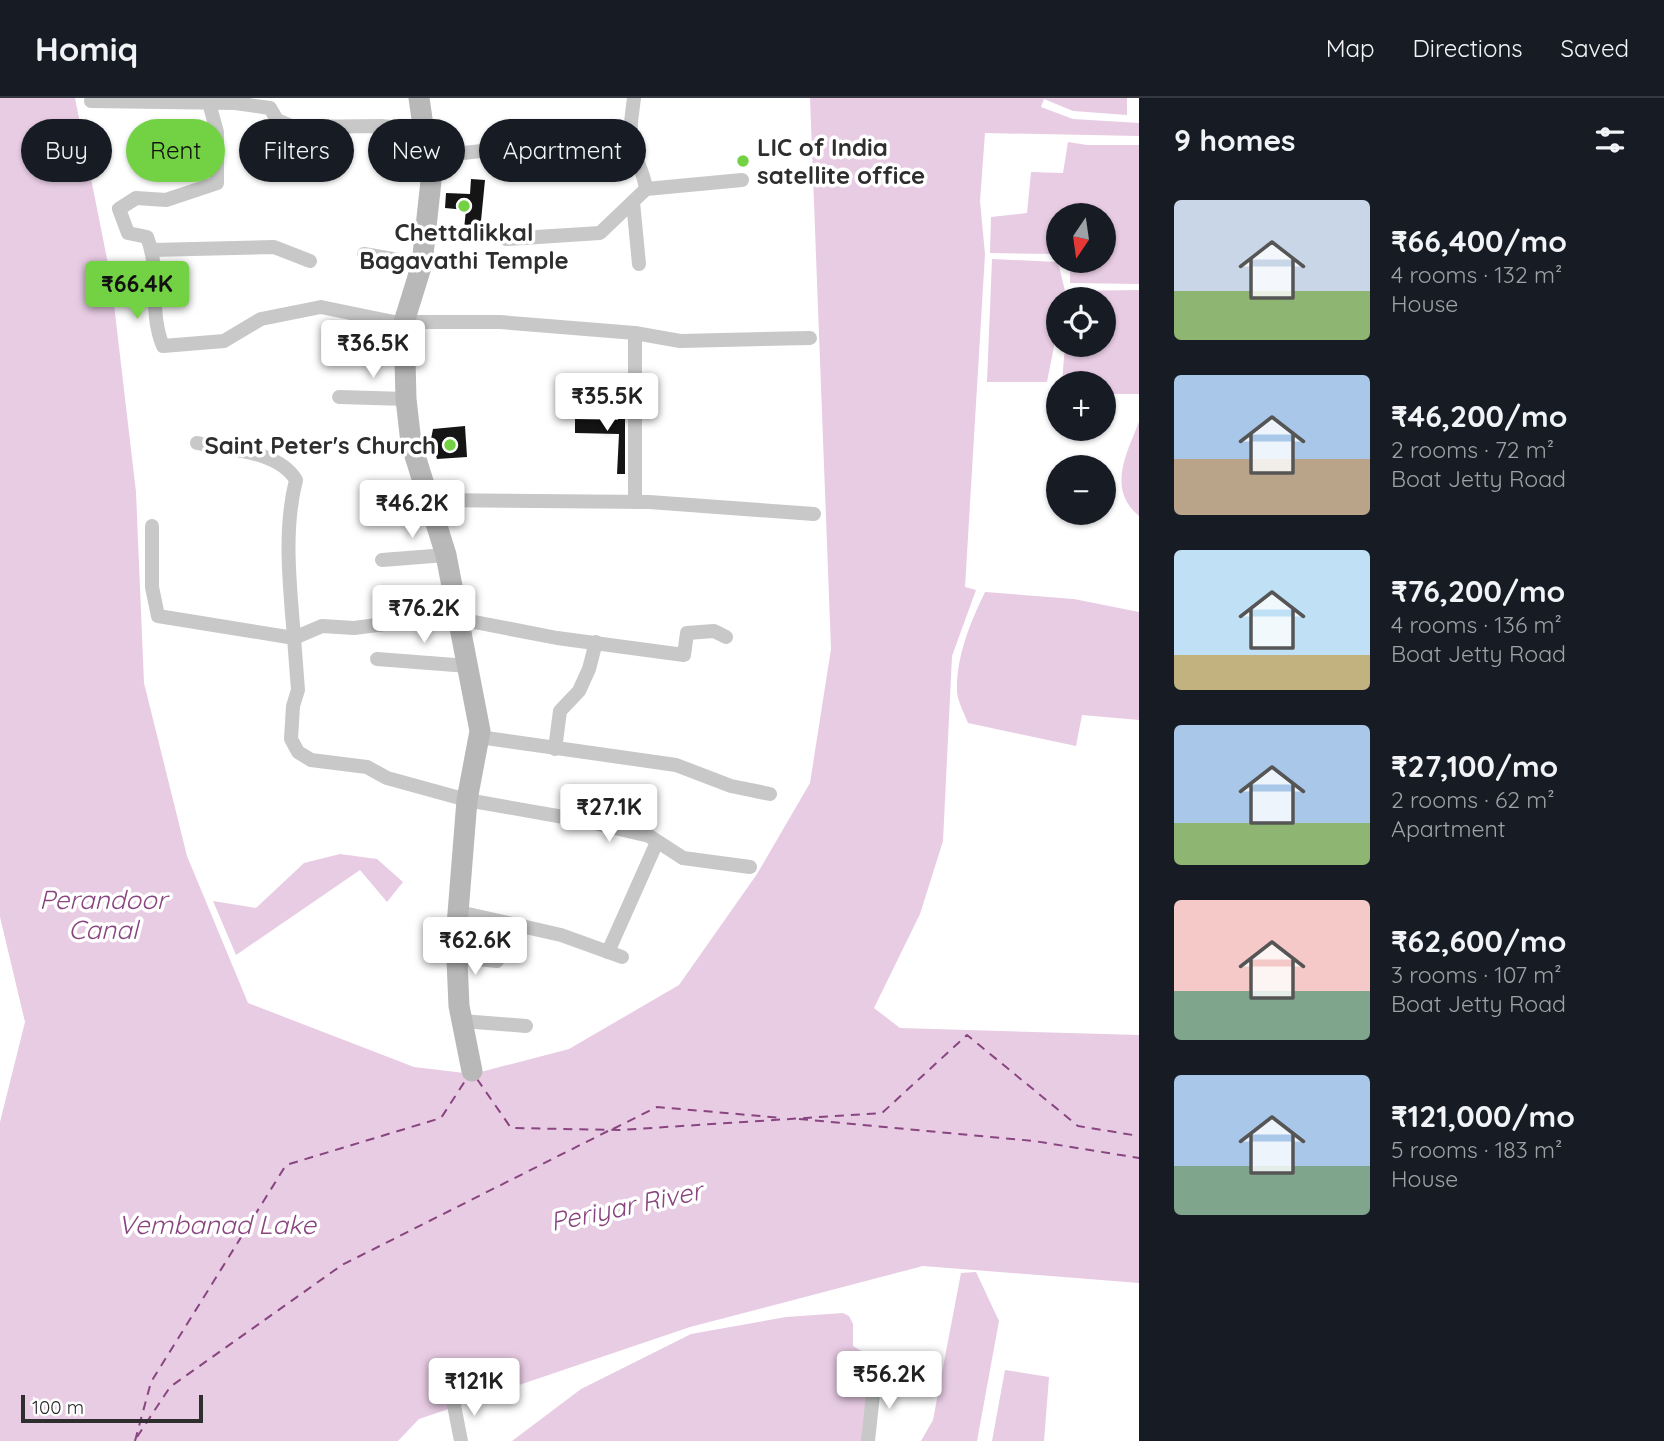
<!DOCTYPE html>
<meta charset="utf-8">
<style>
:root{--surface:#171b24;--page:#242831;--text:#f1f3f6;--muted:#9ea1a6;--line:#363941;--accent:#73d244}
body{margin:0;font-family:Quicksand,sans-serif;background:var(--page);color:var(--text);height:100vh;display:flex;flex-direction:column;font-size:26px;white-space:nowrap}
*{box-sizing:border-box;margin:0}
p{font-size:23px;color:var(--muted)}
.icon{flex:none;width:38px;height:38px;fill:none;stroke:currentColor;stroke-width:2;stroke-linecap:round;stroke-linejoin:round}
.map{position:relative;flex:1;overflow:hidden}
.details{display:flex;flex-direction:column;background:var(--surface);width:525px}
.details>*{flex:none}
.hud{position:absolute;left:21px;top:21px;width:665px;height:63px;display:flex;gap:14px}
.needle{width:46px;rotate:193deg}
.buttons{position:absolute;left:1046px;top:105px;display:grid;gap:14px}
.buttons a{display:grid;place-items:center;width:70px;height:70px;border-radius:50%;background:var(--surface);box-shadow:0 2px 5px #0004;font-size:35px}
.scale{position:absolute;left:21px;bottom:18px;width:182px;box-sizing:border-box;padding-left:7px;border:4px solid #2e2e2e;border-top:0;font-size:19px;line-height:24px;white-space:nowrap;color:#2e2e2e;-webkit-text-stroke:5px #fff;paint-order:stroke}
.price{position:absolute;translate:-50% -60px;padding:0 16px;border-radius:7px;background:#fff;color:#222;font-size:23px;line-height:46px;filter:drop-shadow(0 2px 4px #0008)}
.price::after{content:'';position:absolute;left:50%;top:42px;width:21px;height:16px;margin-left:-10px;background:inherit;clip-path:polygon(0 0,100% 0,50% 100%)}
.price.selected{background:var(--accent);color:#111}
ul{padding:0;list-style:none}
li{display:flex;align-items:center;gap:21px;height:175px;padding:0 35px}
li span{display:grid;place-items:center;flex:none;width:196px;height:140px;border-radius:7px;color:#555}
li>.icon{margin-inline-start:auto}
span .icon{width:84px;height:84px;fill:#fffc;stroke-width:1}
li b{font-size:30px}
h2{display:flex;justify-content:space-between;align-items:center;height:84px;padding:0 35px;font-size:30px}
.tag{padding:0 24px;border-radius:32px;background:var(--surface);box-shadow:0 2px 5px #0004;font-size:24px;line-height:63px}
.tag.selected{background:var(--accent);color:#111}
header{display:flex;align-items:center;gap:42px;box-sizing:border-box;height:98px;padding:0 35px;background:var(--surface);border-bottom:2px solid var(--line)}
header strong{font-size:33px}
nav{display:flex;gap:38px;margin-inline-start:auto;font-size:24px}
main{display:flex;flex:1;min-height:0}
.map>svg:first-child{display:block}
.water{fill:#e8cce4}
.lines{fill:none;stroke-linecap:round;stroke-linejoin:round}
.ferry{stroke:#88457f;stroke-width:2;stroke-dasharray:9 7;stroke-linecap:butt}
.building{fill:#151515}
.street{stroke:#c8c8c8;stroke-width:14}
.secondary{stroke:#b8b8b8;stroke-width:21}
.poi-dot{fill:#73d244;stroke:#fff;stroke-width:2.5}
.labels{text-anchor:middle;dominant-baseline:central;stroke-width:7;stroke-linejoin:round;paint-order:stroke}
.poi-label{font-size:24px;font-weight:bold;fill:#2e2e2e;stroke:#fff;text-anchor:start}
.water-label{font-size:26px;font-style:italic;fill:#88457f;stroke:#fff}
</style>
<header>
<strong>Homiq</strong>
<nav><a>Map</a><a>Directions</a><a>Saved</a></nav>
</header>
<main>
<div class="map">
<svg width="1139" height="1343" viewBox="0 0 1139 1343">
<rect width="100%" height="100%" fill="#fff"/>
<g class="water">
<polygon points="0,0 75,0 111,181 136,394 144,585 187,758 248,905 414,969 473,976 569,951 679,887 757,776 810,685 831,551 810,0 1127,0 1127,17 1073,13 1044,1 1041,9 1073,21 1139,25 1139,38 985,35 980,103 985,156 965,489 976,492 952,558 943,743 920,816 874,910 900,930 1139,937 1139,1185 923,1168 690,1229 419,1321 398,1343 0,1343 0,1024 25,924 0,819"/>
<polygon points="1068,44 1087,47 1139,47 1139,186 1070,185 1070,163 1104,163 1104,117 1059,117 1059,156 990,155 991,119 1027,115 1031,74 1063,75"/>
<polygon points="992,161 1058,164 1065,193 1139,192 1139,296 1110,296 1104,317 1104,285 1062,285 1065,247 1104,247 1104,201 1059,201 1059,223 1047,284 987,284"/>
<path d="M 1139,324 L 1139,418 C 1107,391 1126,357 1139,324 Z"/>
<path d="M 985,494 L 1074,501 L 1139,514 L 1139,622 L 1082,617 L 1076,648 L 968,625 C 964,615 958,604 957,594 C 956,559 970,525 985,494 Z"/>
<polygon points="340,756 377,761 403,784 387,804 360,772 236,857 213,803 256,810 304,765"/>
<polygon points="976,1174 999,1223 977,1343 921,1343 933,1322 961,1175"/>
<polygon points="843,1215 849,1218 853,1226 853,1248 873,1260 864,1343 512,1343 581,1291 691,1236 786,1219"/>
<polygon points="1005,1272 1049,1279 1044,1343 992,1343"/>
</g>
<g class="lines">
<g class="ferry">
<polyline points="477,981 511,1030 620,1032 882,1015 967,937 1078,1028 1139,1038"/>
<polyline points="799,1021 1034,1043 1139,1060"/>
<polyline points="613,1031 657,1009 783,1020"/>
<polyline points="137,1339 170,1289 342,1167 608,1033"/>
<polyline points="135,1343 151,1284 286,1067 441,1020 467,980"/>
</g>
</g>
<g class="building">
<polygon points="471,81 485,82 480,133 464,131 466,112 445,110 446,95 470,96"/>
<polygon points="619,312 625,312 625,376 617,376 619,336 575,335 575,321 618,322"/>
<polygon points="465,328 467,359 437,361 431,341 433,331"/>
</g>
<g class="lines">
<g class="street">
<path d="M 634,0 C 632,17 628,36 633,52 C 638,66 644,76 646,91 L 742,82"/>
<polyline points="91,3 235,5 270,10 277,22 293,29 381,28 424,32"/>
<path d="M 209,5 L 217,34 L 217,85 L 166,102 L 136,100 L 119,111 L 128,135 L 147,139 C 161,173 148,213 163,248 L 224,243 L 261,221 L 321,209 L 394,224 L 500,224 L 635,235 L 680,243 L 810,240"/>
<polyline points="428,59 517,49 570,49"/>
<polyline points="633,104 639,166"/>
<polyline points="506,141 600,135 646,91"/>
<polyline points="152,152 274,149 310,163"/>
<polyline points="364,156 422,166"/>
<polyline points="339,299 406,301"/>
<path d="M 197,345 C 228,352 278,352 296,382 C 283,433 290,488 294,540 L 322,528 L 354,530 L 385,526 L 406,517 L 459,521 L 557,540 L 684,557 L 687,535 L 714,533 L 726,539"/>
<polyline points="429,402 649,404 814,416"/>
<polyline points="635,404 635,235"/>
<polyline points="152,428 152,489 158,518 294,540 298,592 293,608 291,641 298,654 311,662 367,669 387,680 467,702 586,723 649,738 683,760 750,769"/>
<polyline points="382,462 446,457"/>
<polyline points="377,561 468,568"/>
<polyline points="479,639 676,667 731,688 770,696"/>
<polyline points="555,651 560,613 579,593 589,571 596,544"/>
<polyline points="459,814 561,837 622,859"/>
<polyline points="608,854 657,744"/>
<polyline points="457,859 497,863"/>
<polyline points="462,923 526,928"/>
<polyline points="453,1302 461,1343"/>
<polyline points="868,1343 875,1278"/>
</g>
<polyline class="secondary" points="419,0 431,83 422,166 404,224 406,301 411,345 446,457 480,633 467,702 456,840 459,908 472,973"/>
</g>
<g class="poi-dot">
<circle cx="743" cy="63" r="7"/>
<circle cx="464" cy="108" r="7"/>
<circle cx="450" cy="347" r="7"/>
</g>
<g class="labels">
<g class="poi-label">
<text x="757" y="49">LIC of India<tspan x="757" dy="28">satellite office</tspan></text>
<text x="464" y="134" text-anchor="middle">Chettalikkal<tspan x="464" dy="28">Bagavathi Temple</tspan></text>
<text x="436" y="347" text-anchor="end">Saint Peter's Church</text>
</g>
<g class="water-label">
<text x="103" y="801">Perandoor<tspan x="103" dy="30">Canal</tspan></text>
<text transform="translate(626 1108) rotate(-12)">Periyar River</text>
<text x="217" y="1126">Vembanad Lake</text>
</g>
</g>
</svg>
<div class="buttons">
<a><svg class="needle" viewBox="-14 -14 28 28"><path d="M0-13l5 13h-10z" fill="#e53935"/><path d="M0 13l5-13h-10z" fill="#9ea1a6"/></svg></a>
<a><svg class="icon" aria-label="locate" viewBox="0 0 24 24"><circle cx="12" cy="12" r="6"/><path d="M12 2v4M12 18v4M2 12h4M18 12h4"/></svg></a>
<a>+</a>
<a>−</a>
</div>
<div class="scale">100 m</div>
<b class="price selected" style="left:137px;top:223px">₹66.4K</b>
<b class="price" style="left:373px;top:282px">₹36.5K</b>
<b class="price" style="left:607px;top:335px">₹35.5K</b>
<b class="price" style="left:412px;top:442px">₹46.2K</b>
<b class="price" style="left:424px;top:547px">₹76.2K</b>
<b class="price" style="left:609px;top:746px">₹27.1K</b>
<b class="price" style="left:475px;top:879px">₹62.6K</b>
<b class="price" style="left:889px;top:1313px">₹56.2K</b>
<b class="price" style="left:474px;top:1320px">₹121K</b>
<div class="hud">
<a class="tag">Buy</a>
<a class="tag selected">Rent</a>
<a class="tag">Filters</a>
<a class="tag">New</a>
<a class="tag">Apartment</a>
</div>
</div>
<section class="details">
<h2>9 homes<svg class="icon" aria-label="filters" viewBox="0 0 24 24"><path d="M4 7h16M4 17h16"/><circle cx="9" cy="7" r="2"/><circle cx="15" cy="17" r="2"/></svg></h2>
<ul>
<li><span style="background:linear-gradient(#c9d6e8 65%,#8fb573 0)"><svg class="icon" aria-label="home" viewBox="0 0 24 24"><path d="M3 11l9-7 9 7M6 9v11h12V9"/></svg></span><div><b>₹66,400/mo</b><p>4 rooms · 132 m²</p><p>House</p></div></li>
<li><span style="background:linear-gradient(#a9c7e8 60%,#b9a48a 0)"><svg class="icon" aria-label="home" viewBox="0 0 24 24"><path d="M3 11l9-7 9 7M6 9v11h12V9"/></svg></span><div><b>₹46,200/mo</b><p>2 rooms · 72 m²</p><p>Boat Jetty Road</p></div></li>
<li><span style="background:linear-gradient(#bfe0f5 75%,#c2b280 0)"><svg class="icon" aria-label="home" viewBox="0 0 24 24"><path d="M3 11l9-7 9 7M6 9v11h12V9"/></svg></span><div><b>₹76,200/mo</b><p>4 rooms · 136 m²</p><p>Boat Jetty Road</p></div></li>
<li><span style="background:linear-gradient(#a9c7e8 70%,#8fb573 0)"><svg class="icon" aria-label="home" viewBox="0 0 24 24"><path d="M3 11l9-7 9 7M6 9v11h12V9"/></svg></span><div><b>₹27,100/mo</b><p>2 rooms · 62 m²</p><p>Apartment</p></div></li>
<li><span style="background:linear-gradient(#f6c9c9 65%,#7fa58c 0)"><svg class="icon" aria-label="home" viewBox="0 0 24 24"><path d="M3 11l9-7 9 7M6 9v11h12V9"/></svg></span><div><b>₹62,600/mo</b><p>3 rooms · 107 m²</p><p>Boat Jetty Road</p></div></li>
<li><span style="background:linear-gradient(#a9c7e8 65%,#7fa58c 0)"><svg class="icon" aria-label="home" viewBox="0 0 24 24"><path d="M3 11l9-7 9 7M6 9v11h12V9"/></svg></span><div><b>₹121,000/mo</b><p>5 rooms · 183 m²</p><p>House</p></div></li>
</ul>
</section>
</main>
